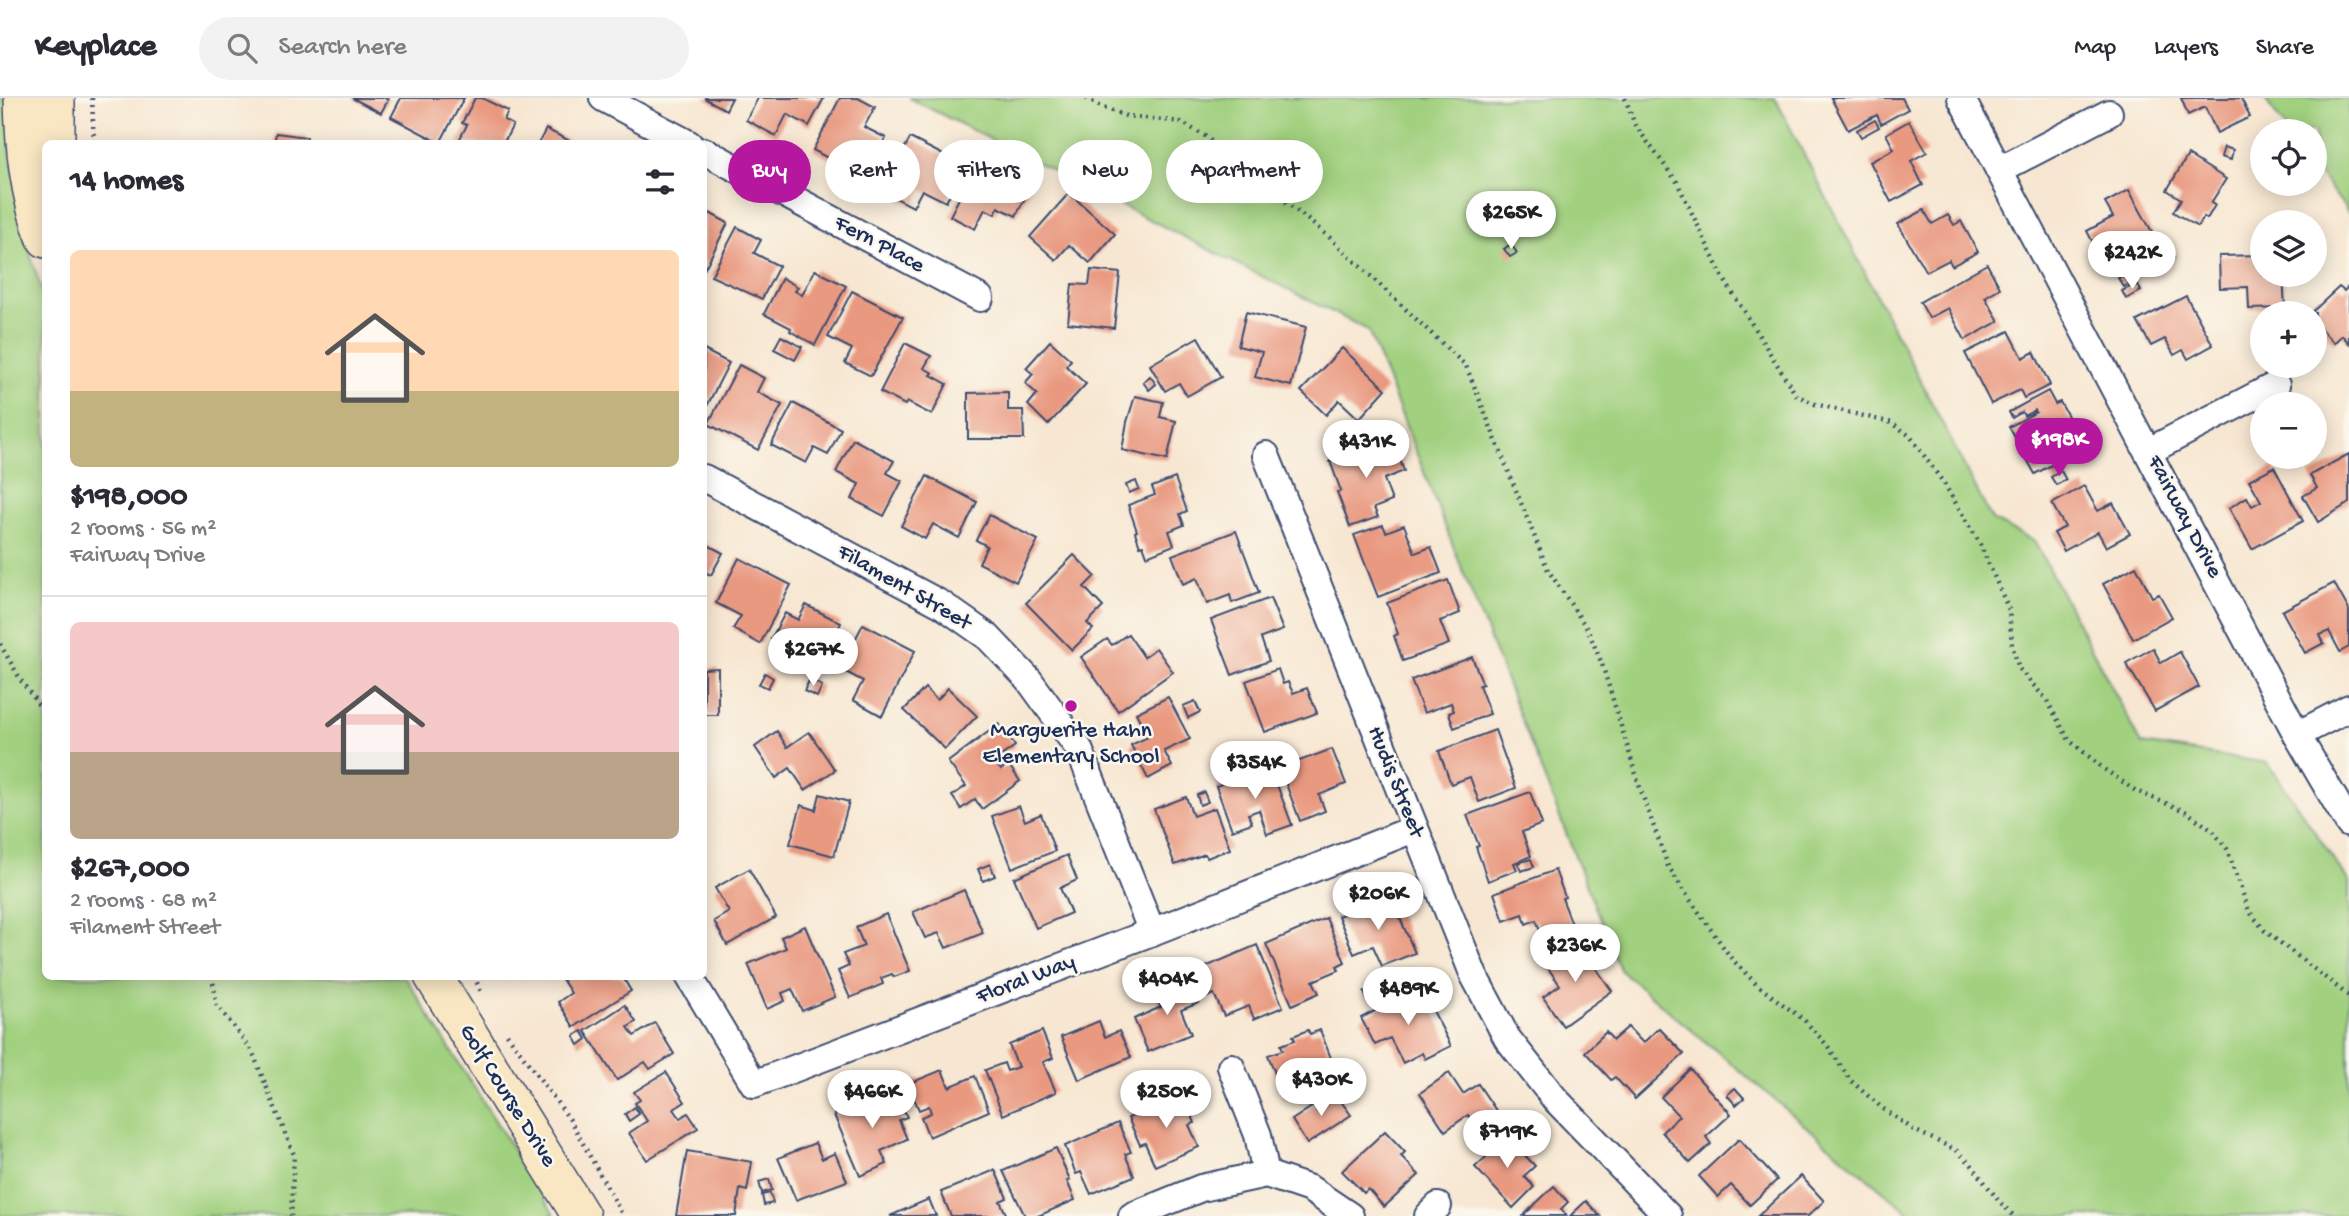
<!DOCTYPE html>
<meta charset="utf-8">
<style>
:root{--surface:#fff;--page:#f2f2f3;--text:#2b2b33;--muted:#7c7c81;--line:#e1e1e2;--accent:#b5179e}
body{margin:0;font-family:"Gochi Hand",sans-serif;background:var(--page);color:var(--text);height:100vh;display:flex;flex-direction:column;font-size:26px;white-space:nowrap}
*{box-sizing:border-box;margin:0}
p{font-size:23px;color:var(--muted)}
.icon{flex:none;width:38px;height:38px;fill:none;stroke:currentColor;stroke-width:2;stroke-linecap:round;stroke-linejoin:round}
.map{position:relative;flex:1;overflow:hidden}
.side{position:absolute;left:42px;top:42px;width:665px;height:840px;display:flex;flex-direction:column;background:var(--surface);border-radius:10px;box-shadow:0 4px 18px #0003}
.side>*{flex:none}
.guide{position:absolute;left:728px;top:42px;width:665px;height:63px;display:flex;gap:14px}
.fabs{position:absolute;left:2250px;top:21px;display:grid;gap:14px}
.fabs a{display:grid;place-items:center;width:77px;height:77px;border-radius:50%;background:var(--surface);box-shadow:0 4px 18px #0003;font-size:35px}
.price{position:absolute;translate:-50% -60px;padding:0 16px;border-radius:24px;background:#fff;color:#222;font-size:23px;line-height:46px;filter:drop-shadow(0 2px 4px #0008)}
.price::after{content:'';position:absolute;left:50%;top:42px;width:21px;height:16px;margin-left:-10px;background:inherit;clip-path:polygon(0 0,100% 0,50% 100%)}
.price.current{background:var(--accent);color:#fff}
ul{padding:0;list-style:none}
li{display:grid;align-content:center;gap:14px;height:371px;padding:0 28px}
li+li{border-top:2px solid var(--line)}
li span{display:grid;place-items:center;height:217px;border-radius:10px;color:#555}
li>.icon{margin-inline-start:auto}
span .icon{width:126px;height:126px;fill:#fffc;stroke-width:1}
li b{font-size:30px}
h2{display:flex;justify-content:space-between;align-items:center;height:84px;padding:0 28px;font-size:30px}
.tag{padding:0 24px;border-radius:32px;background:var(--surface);box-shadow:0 4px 18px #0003;font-size:24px;line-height:63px}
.tag.current{background:var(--accent);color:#fff}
header{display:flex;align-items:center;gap:42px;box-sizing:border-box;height:98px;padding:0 35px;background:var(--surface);border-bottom:2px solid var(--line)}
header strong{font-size:33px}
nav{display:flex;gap:38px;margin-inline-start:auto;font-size:24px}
.search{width:490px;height:63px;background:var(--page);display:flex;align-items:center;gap:18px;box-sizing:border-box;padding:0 24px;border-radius:38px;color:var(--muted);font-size:26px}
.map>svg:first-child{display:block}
.green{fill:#a1d07f;stroke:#5e806e;stroke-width:2}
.building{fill:#e99980}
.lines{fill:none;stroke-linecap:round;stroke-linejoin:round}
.street-casing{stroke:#3c4b6f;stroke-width:30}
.secondary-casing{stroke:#3c4b6f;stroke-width:40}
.path{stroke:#3c4b6f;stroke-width:4.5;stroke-dasharray:2 5;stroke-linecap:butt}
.street{stroke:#fff;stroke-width:26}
.secondary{stroke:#f9e7c3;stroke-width:37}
.poi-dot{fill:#b5179e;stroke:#fbf7ec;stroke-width:2.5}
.labels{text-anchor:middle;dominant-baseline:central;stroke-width:5;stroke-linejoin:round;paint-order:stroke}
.street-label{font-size:23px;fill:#1b2f5e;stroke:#fbf7ec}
.poi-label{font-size:23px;fill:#1b2f5e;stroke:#fbf7ec}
</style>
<header>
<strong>Keyplace</strong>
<div class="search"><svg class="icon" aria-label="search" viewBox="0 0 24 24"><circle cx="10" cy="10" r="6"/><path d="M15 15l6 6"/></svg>Search here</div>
<nav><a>Map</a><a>Layers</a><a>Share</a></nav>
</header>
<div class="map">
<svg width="2349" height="1118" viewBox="0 0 2349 1118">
<rect width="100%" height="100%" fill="#fbf7ec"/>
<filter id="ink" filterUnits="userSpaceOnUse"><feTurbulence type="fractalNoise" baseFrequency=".0143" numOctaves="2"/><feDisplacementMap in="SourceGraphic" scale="14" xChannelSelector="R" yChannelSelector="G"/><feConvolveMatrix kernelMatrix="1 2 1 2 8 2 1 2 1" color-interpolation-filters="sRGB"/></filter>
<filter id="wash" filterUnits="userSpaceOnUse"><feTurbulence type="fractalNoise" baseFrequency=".00686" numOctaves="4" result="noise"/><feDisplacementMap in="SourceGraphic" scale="28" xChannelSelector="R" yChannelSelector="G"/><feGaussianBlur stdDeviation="1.57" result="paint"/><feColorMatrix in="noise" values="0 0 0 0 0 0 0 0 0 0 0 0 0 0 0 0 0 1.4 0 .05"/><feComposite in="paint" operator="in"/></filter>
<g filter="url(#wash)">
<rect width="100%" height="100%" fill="#f7e7d2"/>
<g class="green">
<polygon points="0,0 7,0 10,52 25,139 46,207 46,878 405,879 555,1118 0,1118"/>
<polygon points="909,0 1775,0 1992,422 2034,443 2142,646 2268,665 2349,784 2349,1118 1913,1118 1620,872 1368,232"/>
<polygon points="2264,0 2349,0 2349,115 2315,70 2315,33 2288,33"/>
</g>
<g id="blocks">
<g class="building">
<polygon points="352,0 389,0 381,15"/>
<polygon points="401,0 464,0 440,45 391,19"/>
<polygon points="475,0 482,0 508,13 504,22 513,27 505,42 511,46 457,46 467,27 462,25"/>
<polygon points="704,0 732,0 726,12"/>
<polygon points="758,0 824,0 809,28 787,16 776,38 746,22"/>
<polygon points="840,0 858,0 875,9 864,29 886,40 863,83 839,71 841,67 813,52"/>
<polygon points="1831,0 1902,0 1908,11 1881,26 1877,17 1848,32"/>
<polygon points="2181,0 2241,0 2250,19 2217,35 2205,9 2188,17"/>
<polygon points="1875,22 1879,29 1861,39 1857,32"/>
<polygon points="1909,23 1927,54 1911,63 1923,87 1891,104 1870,64 1894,51 1886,36"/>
<polygon points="546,31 570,43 569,46 538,46"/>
<polygon points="276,35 307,39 306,46 274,46"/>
<polygon points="910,40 965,68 946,104 922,92 913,109 882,93"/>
<polygon points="2224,49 2233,52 2231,62 2221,59"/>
<polygon points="2188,57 2226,81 2211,105 2215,107 2207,121 2204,119 2198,129 2173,114 2181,101 2167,92"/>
<polygon points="980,59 1032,86 1016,118 998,109 995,116 985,111 975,131 950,118"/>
<polygon points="2129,92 2156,141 2105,168 2087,133 2113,119 2105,105"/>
<polygon points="1069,95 1115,136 1090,165 1069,147 1056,162 1030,139"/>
<polygon points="704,112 728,125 704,172"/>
<polygon points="1924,112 1932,126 1948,117 1954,127 1961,123 1978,154 1952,168 1949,162 1926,174 1898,126"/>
<polygon points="737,129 761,142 754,155 779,168 762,201 711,178"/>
<polygon points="1511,146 1517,155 1510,159 1504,151"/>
<polygon points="2168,149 2174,160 2164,165 2158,155"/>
<polygon points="2263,157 2263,177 2283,177 2285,210 2249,211 2248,189 2220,190 2219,158"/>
<polygon points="1987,166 2000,190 1985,199 1999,223 1965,242 1948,210 1929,220 1920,204"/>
<polygon points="815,172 846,188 815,247 790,233 791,230 764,216 782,180 798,189 795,193 802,197"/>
<polygon points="1091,172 1120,175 1114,230 1068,225 1072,186 1089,187"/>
<polygon points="2131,173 2136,182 2124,189 2118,180"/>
<polygon points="2137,185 2141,193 2126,201 2122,193"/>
<polygon points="2349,188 2349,245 2342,237 2334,245 2315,225 2315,215 2311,215 2339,189 2344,193"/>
<polygon points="852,193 903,219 871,278 845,265 852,251 828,239"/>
<polygon points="2186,198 2213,247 2188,261 2183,252 2174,257 2165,241 2151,248 2137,223"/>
<polygon points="1246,214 1306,229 1291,288 1255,279 1262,254 1238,248"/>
<polygon points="2009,233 2023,260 2034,254 2050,287 2024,300 2020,292 1991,306 1965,255"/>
<polygon points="781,238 802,249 795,262 774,251"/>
<polygon points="1198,239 1221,279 1187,298 1179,285 1165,293 1150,267"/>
<polygon points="1050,243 1071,262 1066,268 1086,286 1048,327 1028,307 1037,296 1025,285 1033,276 1026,270"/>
<polygon points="905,245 931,258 924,270 933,275 931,277 947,286 932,317 907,304 905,307 880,294"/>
<polygon points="1342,250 1386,291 1359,321 1339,302 1326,317 1301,293"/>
<polygon points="704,252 729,265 707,308 704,306"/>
<polygon points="739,267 764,280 757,294 782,307 758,352 708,326"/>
<polygon points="1150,278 1156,286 1149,292 1143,284"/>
<polygon points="2048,293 2055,306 2060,304 2074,329 2064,334 2068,342 2053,351 2059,363 2035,376 2009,329 2036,314 2035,312 2024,318 2022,314 2012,320 2009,314"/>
<polygon points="1008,294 1008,312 1023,312 1024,341 968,341 968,295"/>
<polygon points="1135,298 1163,304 1160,319 1176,323 1167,362 1122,352 1127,324"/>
<polygon points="793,305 841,331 828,357 814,350 806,365 771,347"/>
<polygon points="1392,340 1404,373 1384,381 1392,403 1374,410 1378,419 1350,429 1337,394 1341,393 1330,363"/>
<polygon points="853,341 894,363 887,375 902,383 884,418 852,401 859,386 836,374"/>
<polygon points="2349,356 2349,405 2318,424 2303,398 2317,390 2310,377"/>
<polygon points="2274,369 2303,423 2252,451 2229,410 2247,399 2252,408 2261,403 2249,382"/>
<polygon points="2061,373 2066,382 2056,387 2051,379"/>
<polygon points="927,378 977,404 959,440 933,426 925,441 901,428"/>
<polygon points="1175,380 1187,413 1180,416 1184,427 1169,433 1174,447 1147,458 1143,447 1140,448 1135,434 1137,433 1128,407 1155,397 1152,389"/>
<polygon points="1136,383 1139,391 1129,395 1126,387"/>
<polygon points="2084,388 2098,413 2113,405 2130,436 2106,449 2098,434 2064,453 2054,435 2065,429 2052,406"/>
<polygon points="989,417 1038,442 1016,484 979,465 987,448 976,442"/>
<polygon points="1383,427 1386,434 1404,427 1415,455 1431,449 1441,475 1378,499 1354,437"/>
<polygon points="1236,433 1259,495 1232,505 1230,497 1207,506 1197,480 1183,486 1172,457"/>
<polygon points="704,445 723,455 711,477 704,474"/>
<polygon points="1074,457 1095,478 1084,489 1103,509 1087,525 1093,531 1072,552 1026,505"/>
<polygon points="739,460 791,487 760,546 733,531 741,518 716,505"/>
<polygon points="2136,468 2152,499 2159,496 2172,519 2133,541 2103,486"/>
<polygon points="1448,482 1460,515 1440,523 1449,546 1403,563 1394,538 1398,536 1387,505"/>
<polygon points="2334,485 2349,512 2349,549 2340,554 2329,533 2320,537 2324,545 2305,555 2282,513"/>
<polygon points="1270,500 1283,532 1261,540 1269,563 1232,577 1211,522"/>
<polygon points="806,507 841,525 820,566 771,541 785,515 798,522"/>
<polygon points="863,526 915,553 882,618 853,602 863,583 840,571"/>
<polygon points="1128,536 1144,559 1156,550 1173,574 1118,613 1081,559 1107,541 1112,547"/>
<polygon points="2153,550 2161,565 2180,554 2199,589 2155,613 2126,565"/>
<polygon points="1472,559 1483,586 1479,587 1490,616 1454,630 1449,615 1454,613 1451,605 1424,615 1411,582"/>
<polygon points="718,570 718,617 704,617 704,571"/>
<polygon points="1278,571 1283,586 1288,584 1293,595 1307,590 1317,615 1265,634 1246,583"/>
<polygon points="765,575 773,580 768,590 759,586"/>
<polygon points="810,581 822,588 817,599 804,593"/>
<polygon points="925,590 937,602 948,590 977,618 945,651 904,612"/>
<polygon points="1168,599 1190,641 1164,653 1172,668 1148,681 1131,647 1148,639 1136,615"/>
<polygon points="1195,603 1200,614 1188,620 1183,608"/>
<polygon points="999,626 1015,648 994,663 1001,672 1008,666 1020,683 982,711 975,701 961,711 952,698 966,688 948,664"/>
<polygon points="1495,632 1516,690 1479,704 1470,679 1451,686 1439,653"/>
<polygon points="777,633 787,649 809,634 835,672 805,692 790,670 776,680 755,649"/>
<polygon points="1332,651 1346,686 1319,697 1325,713 1300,723 1280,670"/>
<polygon points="1270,668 1292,727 1267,736 1259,712 1248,716 1252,725 1232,732 1216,688"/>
<polygon points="1204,694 1208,704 1200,707 1197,697"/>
<polygon points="1530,694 1542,726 1522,734 1531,758 1514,765 1517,772 1488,783 1476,749 1479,748 1467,717"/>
<polygon points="820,696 849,704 834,758 790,746 801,707 816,712"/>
<polygon points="1186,699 1193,718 1215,710 1230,751 1207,760 1205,756 1175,767 1154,711"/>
<polygon points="1019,708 1025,723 1041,716 1055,753 1012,770 992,718"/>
<polygon points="1067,757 1077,782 1060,790 1071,815 1036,830 1014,780"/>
<polygon points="1531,761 1534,769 1521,773 1518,765"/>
<polygon points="990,766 995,778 983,783 978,771"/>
<polygon points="749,771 776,819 727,847 714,823 729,814 715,790"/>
<polygon points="1555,772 1565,799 1562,800 1573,829 1543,840 1536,822 1526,826 1523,816 1504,823 1494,795"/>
<polygon points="964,792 983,835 946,850 939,835 925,840 913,814"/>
<polygon points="1391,799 1415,855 1382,868 1373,848 1354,856 1338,818 1363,808 1366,816 1376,811 1374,806"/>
<polygon points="886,816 910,873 894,879 892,876 881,880 883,886 850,900 838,873 849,868 843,856 864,848 856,829"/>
<polygon points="1326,820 1345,864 1337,868 1339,872 1313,883 1319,895 1292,907 1266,846"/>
<polygon points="805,828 835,899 802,913 792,891 782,895 785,903 767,911 748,866 786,850 781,839"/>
<polygon points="1577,843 1612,893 1563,928 1543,899 1560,887 1545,866"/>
<polygon points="1257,847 1283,909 1254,921 1249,908 1224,918 1214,896 1207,899 1196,873"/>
<polygon points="560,878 622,878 631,893 574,929 558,904 571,895"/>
<polygon points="1188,881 1199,905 1181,912 1191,936 1148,954 1134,921 1161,909 1155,895"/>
<polygon points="1381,886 1384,894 1367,901 1364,894"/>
<polygon points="1421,889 1451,948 1425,961 1422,955 1403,965 1390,940 1375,947 1361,920"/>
<polygon points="625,907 636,924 628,929 634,938 655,925 674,956 650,971 645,964 617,982 585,933"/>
<polygon points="1099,923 1105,939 1119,933 1131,959 1079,982 1061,939"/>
<polygon points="1628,929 1643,945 1659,930 1684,956 1635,1001 1615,979 1611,982 1585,954 1606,934 1613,942"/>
<polygon points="1308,932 1310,936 1320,932 1341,986 1302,1001 1300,995 1285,1001 1268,957 1283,952 1281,947 1295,942 1293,938"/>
<polygon points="582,933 587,941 579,947 574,938"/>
<polygon points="1042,933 1053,960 1043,964 1056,994 1003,1017 985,972 1004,965 1007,973 1018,969 1009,947"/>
<polygon points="1690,971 1731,1016 1706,1039 1711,1046 1690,1065 1662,1034 1679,1018 1661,999"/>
<polygon points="942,972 949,989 975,978 989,1013 929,1039 921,1019 931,1015 929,1008 919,1012 908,986"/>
<polygon points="666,974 685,1004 674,1011 680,1020 688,1015 698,1030 647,1062 629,1035 647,1023 635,1005 640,1002 634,994"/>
<polygon points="1449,975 1463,996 1478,986 1499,1017 1478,1031 1468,1017 1445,1033 1420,995"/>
<polygon points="1735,990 1744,1000 1736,1007 1727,997"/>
<polygon points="895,992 907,1019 899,1022 907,1041 881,1053 887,1066 860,1078 834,1017"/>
<polygon points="1334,994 1351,1017 1307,1046 1292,1022"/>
<polygon points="1183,996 1195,1025 1189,1027 1199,1049 1155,1068 1145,1045 1140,1047 1128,1020"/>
<polygon points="635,1009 639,1016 629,1023 625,1016"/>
<polygon points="1118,1025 1131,1054 1125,1056 1134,1078 1091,1096 1081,1074 1076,1076 1065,1048"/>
<polygon points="1385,1033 1405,1054 1401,1058 1419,1077 1384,1109 1368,1091 1364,1095 1342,1073"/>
<polygon points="1503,1034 1535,1068 1524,1078 1534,1089 1513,1110 1475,1069 1496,1050 1491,1045"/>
<polygon points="1739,1041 1777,1082 1750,1107 1731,1087 1718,1099 1699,1078"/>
<polygon points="815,1045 822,1061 835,1055 847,1083 796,1102 778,1060"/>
<polygon points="1056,1050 1070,1082 1067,1083 1075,1102 1038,1118 1025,1118 1003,1073"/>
<polygon points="687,1053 752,1064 747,1093 740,1091 736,1118 676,1118"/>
<polygon points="995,1072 1007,1100 1000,1103 1007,1118 951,1118 941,1094"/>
<polygon points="1801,1078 1824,1103 1808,1118 1758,1118"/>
<polygon points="769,1081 772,1092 762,1095 759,1084"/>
<polygon points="1554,1088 1568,1104 1561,1111 1567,1118 1523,1118"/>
<polygon points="770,1095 773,1105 764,1107 762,1097"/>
<polygon points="929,1101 936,1118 890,1118"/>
<polygon points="1586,1103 1600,1118 1570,1118"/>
</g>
</g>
</g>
<g filter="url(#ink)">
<use href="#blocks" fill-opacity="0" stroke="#3c4b6f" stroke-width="2"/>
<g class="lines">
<g class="street-casing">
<g id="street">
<polyline points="603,0 689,46"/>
<polyline points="1961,0 2297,637 2349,726"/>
<polyline points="704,53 980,200"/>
<polyline points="1999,72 2109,15"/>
<polyline points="2149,353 2276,287"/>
<polyline points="1266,357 1474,878 1507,940 1555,1001 1668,1118"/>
<polyline points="704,380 941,506 988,539 1029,582 1079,651 1152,834"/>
<polyline points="2297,637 2349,610"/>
<polyline points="689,878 754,986 1152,834 1414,731"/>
<polyline points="1231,969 1258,1037 1266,1076"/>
<polyline points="1132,1118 1201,1090 1266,1076 1310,1091 1350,1118"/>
<polyline points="1428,1118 1438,1108"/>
</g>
</g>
<g class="secondary-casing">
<g id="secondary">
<path d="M 23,0 C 24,47 28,97 46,141"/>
<polyline points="56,0 56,46"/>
<polyline points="433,878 581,1118"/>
</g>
</g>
<g class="path">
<polyline points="92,0 94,46"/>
<polyline points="1086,0 1099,8 1126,18 1181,24 1205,38 1329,139 1466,268 1548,472 1588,532 1602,566 1641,693 1668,768 1686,796 1731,860 1757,887 1804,922 1827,947 1850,982 1882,1010 1914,1032 1956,1052 1971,1066 1998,1102 2014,1118"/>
<polyline points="1625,0 1635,27 1677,84 1722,178 1796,297 1815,306 1892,325 1910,338 1945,387 1979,444 2009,512 2012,547 2019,571 2046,601 2069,642 2104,671 2136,693 2187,714 2213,733 2227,751 2249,813 2265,833 2349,898"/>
<polyline points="0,546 22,584 46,617"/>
<polyline points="212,878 217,907 252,953 294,1057 291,1118"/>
<polyline points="474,878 482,896"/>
<polyline points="507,936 570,1022 623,1118"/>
</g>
<use href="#street" class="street"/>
<use href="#secondary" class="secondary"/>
</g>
</g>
<circle class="poi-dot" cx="1071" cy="608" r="7"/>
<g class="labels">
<g class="street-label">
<text transform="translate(879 147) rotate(28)">Fern Place</text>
<text transform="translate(2184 419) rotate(62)">Fairway Drive</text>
<text transform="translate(904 490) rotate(30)">Filament Street</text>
<text transform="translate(1395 684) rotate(68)">Hudis Street</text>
<text transform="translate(1026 882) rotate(-21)">Floral Way</text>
<text transform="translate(507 998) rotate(58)">Golf Course Drive</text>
</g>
<g class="poi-label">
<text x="1071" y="633">Marguerite Hahn<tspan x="1071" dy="26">Elementary School</tspan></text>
</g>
</g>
</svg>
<div class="fabs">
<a><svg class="icon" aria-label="locate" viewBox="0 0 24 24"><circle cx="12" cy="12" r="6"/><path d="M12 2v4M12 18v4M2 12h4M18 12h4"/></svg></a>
<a><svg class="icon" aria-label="layers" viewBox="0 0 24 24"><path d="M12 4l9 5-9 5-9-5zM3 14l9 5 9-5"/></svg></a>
<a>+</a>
<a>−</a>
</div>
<b class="price" style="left:1511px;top:153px">$265K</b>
<b class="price" style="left:2132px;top:193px">$242K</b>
<b class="price current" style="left:2059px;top:380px">$198K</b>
<b class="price" style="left:1366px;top:382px">$431K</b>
<b class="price" style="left:813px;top:590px">$267K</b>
<b class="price" style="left:1255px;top:703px">$354K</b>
<b class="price" style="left:1378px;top:834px">$206K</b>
<b class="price" style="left:1575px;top:886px">$236K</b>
<b class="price" style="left:1167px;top:919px">$404K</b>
<b class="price" style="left:1408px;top:929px">$489K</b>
<b class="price" style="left:1321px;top:1020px">$430K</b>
<b class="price" style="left:872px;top:1032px">$466K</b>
<b class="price" style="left:1166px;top:1032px">$250K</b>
<b class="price" style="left:1507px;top:1072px">$719K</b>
<div class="guide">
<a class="tag current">Buy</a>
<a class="tag">Rent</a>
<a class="tag">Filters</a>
<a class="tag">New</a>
<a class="tag">Apartment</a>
</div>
<section class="side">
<h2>14 homes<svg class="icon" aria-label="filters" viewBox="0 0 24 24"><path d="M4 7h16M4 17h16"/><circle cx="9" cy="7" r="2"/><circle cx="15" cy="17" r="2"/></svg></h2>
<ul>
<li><span style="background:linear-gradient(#ffd9b3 65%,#c2b280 0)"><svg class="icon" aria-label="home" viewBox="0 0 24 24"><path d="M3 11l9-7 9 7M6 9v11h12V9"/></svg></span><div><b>$198,000</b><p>2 rooms · 56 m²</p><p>Fairway Drive</p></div></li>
<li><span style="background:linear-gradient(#f6c9c9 60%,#b9a48a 0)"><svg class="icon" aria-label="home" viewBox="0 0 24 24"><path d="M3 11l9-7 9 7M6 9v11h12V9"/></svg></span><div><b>$267,000</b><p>2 rooms · 68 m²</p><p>Filament Street</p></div></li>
</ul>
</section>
</div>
